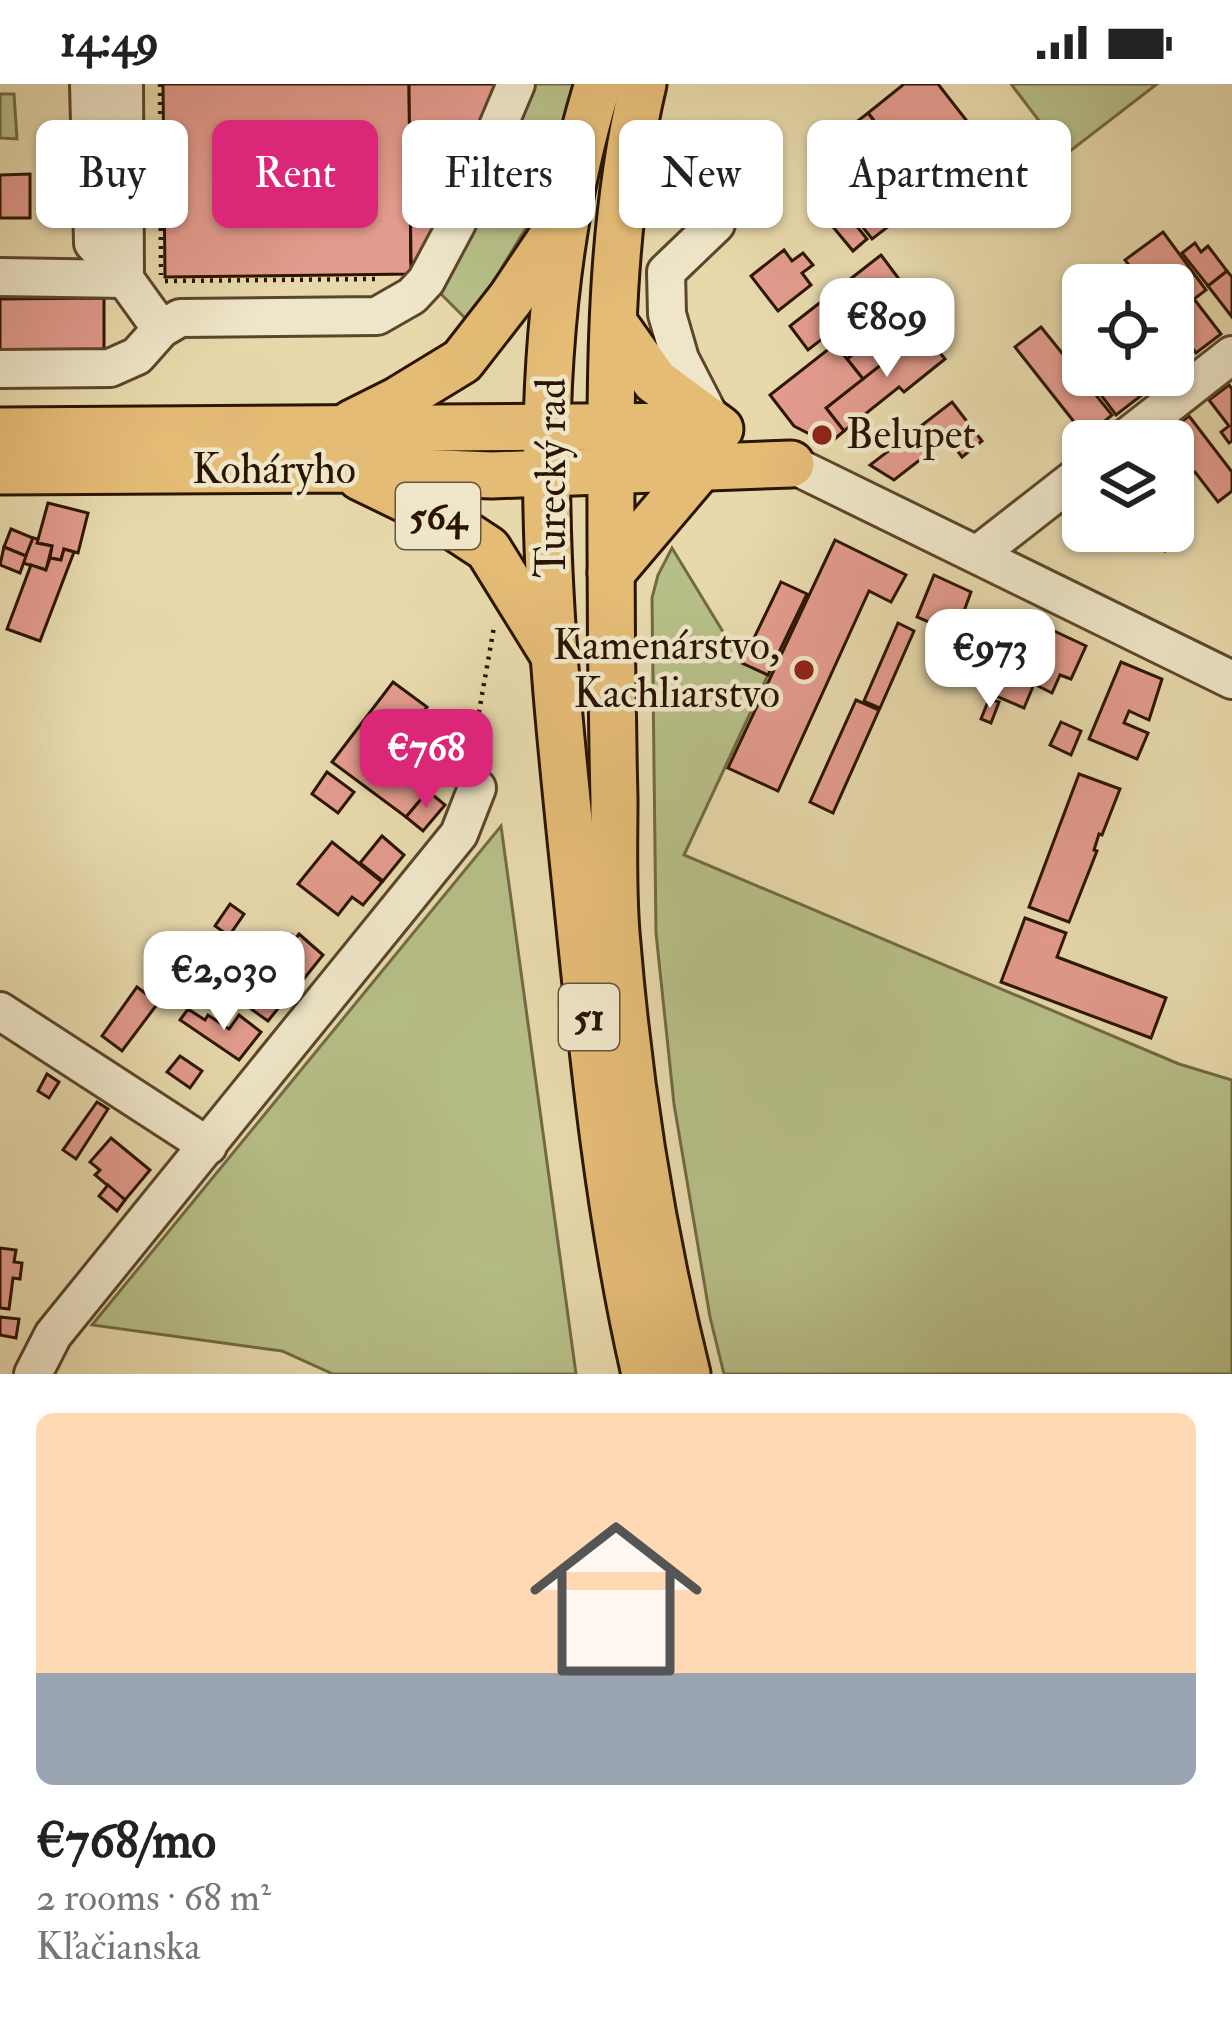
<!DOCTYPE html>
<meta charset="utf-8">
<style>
:root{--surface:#fff;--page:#f6f6f6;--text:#222;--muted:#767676;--line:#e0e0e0;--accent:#db2777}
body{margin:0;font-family:"IM FELL Double Pica",serif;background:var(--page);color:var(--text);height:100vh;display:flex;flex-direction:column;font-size:45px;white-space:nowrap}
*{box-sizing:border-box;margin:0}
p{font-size:39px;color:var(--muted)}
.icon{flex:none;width:66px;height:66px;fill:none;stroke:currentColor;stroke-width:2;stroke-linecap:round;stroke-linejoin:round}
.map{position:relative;height:1290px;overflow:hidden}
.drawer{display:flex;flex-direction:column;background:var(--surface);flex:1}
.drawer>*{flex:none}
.banner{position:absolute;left:36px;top:36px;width:1161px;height:108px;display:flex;gap:24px}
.controls{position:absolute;left:1062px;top:180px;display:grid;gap:24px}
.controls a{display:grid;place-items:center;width:132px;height:132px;border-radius:18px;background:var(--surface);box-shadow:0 3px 9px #0004;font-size:60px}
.price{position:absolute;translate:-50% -102px;padding:0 27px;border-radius:24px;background:#fff;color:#222;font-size:39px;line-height:78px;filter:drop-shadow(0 3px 6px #0008)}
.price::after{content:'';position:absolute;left:50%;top:72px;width:36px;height:27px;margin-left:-18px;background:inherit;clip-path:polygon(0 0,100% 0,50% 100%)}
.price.active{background:var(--accent);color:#fff}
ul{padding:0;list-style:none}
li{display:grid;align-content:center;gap:24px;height:636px;padding:0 36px}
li+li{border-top:3px solid var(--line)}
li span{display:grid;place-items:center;height:372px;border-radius:18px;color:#555}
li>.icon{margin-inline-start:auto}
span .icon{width:216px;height:216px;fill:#fffc;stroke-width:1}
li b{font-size:51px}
.chip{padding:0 42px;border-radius:18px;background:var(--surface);box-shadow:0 3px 9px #0004;font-size:42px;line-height:108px}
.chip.active{background:var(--accent);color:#fff}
.status{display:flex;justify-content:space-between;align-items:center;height:84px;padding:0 60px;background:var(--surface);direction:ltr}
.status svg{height:33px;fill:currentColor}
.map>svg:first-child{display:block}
.green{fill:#b7bf88;stroke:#726a44;stroke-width:3}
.building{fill:#e39b8d;stroke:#2c1500;stroke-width:3}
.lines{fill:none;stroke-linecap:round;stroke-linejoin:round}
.minor-casing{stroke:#5b462b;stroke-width:42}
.major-casing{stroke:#2c1500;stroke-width:51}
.path{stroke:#2c1500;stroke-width:4.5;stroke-dasharray:3 6;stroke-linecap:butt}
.minor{stroke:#efe6c9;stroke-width:36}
.major{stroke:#e4bc76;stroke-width:45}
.poi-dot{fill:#8f2418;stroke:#efe6c9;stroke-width:4.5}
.labels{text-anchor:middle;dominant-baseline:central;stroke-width:9;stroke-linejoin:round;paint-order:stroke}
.shield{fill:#efe6c9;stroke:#66543c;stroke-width:3}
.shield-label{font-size:39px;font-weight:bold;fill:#2c1500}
.poi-label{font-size:42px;fill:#2c1500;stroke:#efe6c9;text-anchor:start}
.street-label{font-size:42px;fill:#2c1500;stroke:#efe6c9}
</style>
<div class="status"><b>14:49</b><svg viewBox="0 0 49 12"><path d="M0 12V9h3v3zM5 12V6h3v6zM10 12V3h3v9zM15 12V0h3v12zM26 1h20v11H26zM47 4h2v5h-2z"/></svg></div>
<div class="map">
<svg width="1232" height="1290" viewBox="0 0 1232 1290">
<rect width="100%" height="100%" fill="#e7d9ac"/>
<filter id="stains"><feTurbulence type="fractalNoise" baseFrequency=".00167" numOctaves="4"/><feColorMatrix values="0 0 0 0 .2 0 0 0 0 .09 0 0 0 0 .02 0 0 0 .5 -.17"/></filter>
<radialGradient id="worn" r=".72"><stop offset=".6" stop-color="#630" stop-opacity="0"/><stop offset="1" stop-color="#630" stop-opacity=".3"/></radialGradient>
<g class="green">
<polygon points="523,0 578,0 532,134 469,238 437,206"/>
<polygon points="1011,0 1157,0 1065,71"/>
<polygon points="0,10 14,10 17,55 0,54"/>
<polygon points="672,464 742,579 768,591 684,771 1179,980 1232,996 1232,1290 724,1290 710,1233 674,1020 656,849 652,514 658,491"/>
<polygon points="501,742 576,1290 333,1290 282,1267 92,1241"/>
</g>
<g class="building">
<polygon points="163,0 409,0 411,190 165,193"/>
<polygon points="409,0 506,0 432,178 411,178"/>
<polygon points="904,0 938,0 988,64 931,110 868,29"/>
<polygon points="868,29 931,110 872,155 809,74"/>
<polygon points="723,41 762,92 737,111 698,60"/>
<polygon points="30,90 30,134 0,134 0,91"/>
<polygon points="839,120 867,155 853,167 824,132"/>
<polygon points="1163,148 1206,206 1194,215 1221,250 1196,269 1173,239 1173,201 1144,201 1125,176"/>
<polygon points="1195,159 1201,168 1208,162 1227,187 1208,202 1182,169"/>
<polygon points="784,166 792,177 803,169 813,181 802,189 811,201 778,227 751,192"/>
<polygon points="881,171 899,195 808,266 790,242"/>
<polygon points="1227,187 1232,193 1232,233 1208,202"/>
<polygon points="104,214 104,268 0,269 0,215"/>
<polygon points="898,235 914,255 886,277 870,257"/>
<polygon points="1041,243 1112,331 1086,353 1015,263"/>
<polygon points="922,247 945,275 904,308 899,303 844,347 826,324"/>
<polygon points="870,257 886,277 863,295 847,275"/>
<polygon points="835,260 863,295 826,324 844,347 829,360 794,342 770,311"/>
<polygon points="1086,291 1141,291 1151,304 1116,331"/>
<polygon points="1229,301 1232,305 1232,357 1229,359 1221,348 1229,342 1209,316"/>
<polygon points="952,318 982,357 962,373 948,354 894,396 870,381"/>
<polygon points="1189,332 1232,388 1232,407 1218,418 1195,388 1187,394 1173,376 1173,357 1158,356"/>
<polygon points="48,419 88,429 78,469 64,465 61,476 50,474 52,462 37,459"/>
<polygon points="1173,429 1188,449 1165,467 1150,447 1173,447"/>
<polygon points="11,445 33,454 26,472 4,463"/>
<polygon points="1104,447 1130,447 1113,460"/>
<polygon points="33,454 38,455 37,459 52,462 46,486 23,479"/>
<polygon points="835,456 906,491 891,518 869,507 778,707 728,684"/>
<polygon points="4,463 26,472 20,489 0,481"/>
<polygon points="64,465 74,468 40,557 7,545 31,481 46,486 50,474 61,476"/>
<polygon points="934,491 971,508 960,538 950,534 945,545 917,533"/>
<polygon points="781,498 807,510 768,591 742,579"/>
<polygon points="1020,531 1086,562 1071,595 1060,591 1052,609 1034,600 1024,624 991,610"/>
<polygon points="898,539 914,547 880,624 864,617"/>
<polygon points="1121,578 1162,595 1149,636 1129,627 1124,639 1148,649 1137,675 1089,655"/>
<polygon points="393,598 427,623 390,672 422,697 420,701 428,707 406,733 332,678"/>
<polygon points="989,615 999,618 991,639 981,635"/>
<polygon points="856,616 879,626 833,729 810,718"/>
<polygon points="1061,638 1081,647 1071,671 1050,661"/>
<polygon points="327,688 354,708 338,729 312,710"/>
<polygon points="1079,690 1120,705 1102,751 1099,750 1094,766 1097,767 1069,838 1029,823"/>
<polygon points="428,707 445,721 423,747 406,733"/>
<polygon points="382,752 404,771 383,797 360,779"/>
<polygon points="332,758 382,798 363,821 352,813 338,831 298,800"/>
<polygon points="230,820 244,830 229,852 215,842"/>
<polygon points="1025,834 1066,849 1057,873 1166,914 1151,954 1001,898"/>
<polygon points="299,850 323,871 299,901 274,881 272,884 268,881 292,851 296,854"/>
<polygon points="261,886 291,908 268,937 240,917"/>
<polygon points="137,903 158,919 122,967 102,952"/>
<polygon points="188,925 205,936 208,931 229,945 239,931 261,948 239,976 180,936"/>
<polygon points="180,972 202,987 190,1004 167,988"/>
<polygon points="47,990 59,998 49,1014 38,1007"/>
<polygon points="97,1018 108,1025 76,1075 63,1066"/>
<polygon points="111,1054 150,1086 125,1116 95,1091 100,1086 90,1078"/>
<polygon points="108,1101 125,1116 117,1127 99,1112"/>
<polygon points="0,1164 16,1166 14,1178 22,1179 20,1195 13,1194 9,1225 0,1224"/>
<polygon points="0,1233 19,1235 16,1254 0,1251"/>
</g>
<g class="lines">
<g class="minor-casing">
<g id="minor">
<polyline points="89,0 93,159 125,195 161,245"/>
<polyline points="124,0 125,195"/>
<polyline points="0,193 125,195"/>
<polyline points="0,285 110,284 137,272 161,245 180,234 377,232 412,212 426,197 457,139 516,0"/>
<polyline points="713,339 680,275 667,230 666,188 716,140"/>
<polyline points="1122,357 1232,271"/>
<polyline points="791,380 1232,596"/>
<polyline points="978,470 1083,388"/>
<polyline points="0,927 208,1062"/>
<polyline points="33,1290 53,1251 459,750 477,704"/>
</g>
</g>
<g class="major-casing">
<g id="major">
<path d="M 598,0 C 517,261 549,546 577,813 C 593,972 609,1134 645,1290"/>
<path d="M 643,0 C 607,152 611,306 611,461 C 611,545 612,630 614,715 C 614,763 612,812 617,860 C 629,1005 652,1149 687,1290"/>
<polyline points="614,239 655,297 720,345"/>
<polyline points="352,339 398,316 462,277 511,214 560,141"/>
<polyline points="0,347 715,342"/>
<polyline points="0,387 341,385 492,391 791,380"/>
<polyline points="360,393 430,427 488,465 553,570"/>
<polyline points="611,489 701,383"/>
</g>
</g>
<g class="path">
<polyline points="160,0 161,191"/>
<polyline points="165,197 376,195"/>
<polyline points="471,673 494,543"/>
</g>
<use href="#minor" class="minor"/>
<use href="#major" class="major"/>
</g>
<g class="poi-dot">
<circle cx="822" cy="351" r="12"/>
<circle cx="804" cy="586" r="12"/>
</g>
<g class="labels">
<g class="shield">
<rect x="396" y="399" width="84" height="66" rx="9"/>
<rect x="559" y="900" width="60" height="66" rx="9"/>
</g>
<g class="shield-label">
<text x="438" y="432">564</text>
<text x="589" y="933">51</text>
</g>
<g class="poi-label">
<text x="846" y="351">Belupet</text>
<text x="780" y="562" text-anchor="end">Kamenárstvo,<tspan x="780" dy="48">Kachliarstvo</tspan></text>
</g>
<g class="street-label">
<text x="274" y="386">Koháryho</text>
<text transform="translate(552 394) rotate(-90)">Turecký rad</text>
</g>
</g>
<rect width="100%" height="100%" filter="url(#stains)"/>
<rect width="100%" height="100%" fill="url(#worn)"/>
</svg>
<div class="controls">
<a><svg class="icon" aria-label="locate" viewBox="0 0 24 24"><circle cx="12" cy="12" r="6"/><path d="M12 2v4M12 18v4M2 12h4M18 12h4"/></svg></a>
<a><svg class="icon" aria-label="layers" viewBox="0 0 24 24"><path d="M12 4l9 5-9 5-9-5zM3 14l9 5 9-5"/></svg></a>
</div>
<b class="price" style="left:887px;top:296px">€809</b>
<b class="price" style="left:990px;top:627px">€973</b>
<b class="price active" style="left:426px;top:727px">€768</b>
<b class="price" style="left:224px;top:949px">€2,030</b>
<div class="banner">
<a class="chip">Buy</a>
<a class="chip active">Rent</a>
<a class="chip">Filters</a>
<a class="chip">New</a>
<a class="chip">Apartment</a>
</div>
</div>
<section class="drawer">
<ul>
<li><span style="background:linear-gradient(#ffd9b3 70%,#9aa5b1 0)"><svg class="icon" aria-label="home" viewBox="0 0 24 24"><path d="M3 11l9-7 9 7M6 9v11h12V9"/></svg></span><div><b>€768/mo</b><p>2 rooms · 68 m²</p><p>Kľačianska</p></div></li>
</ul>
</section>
